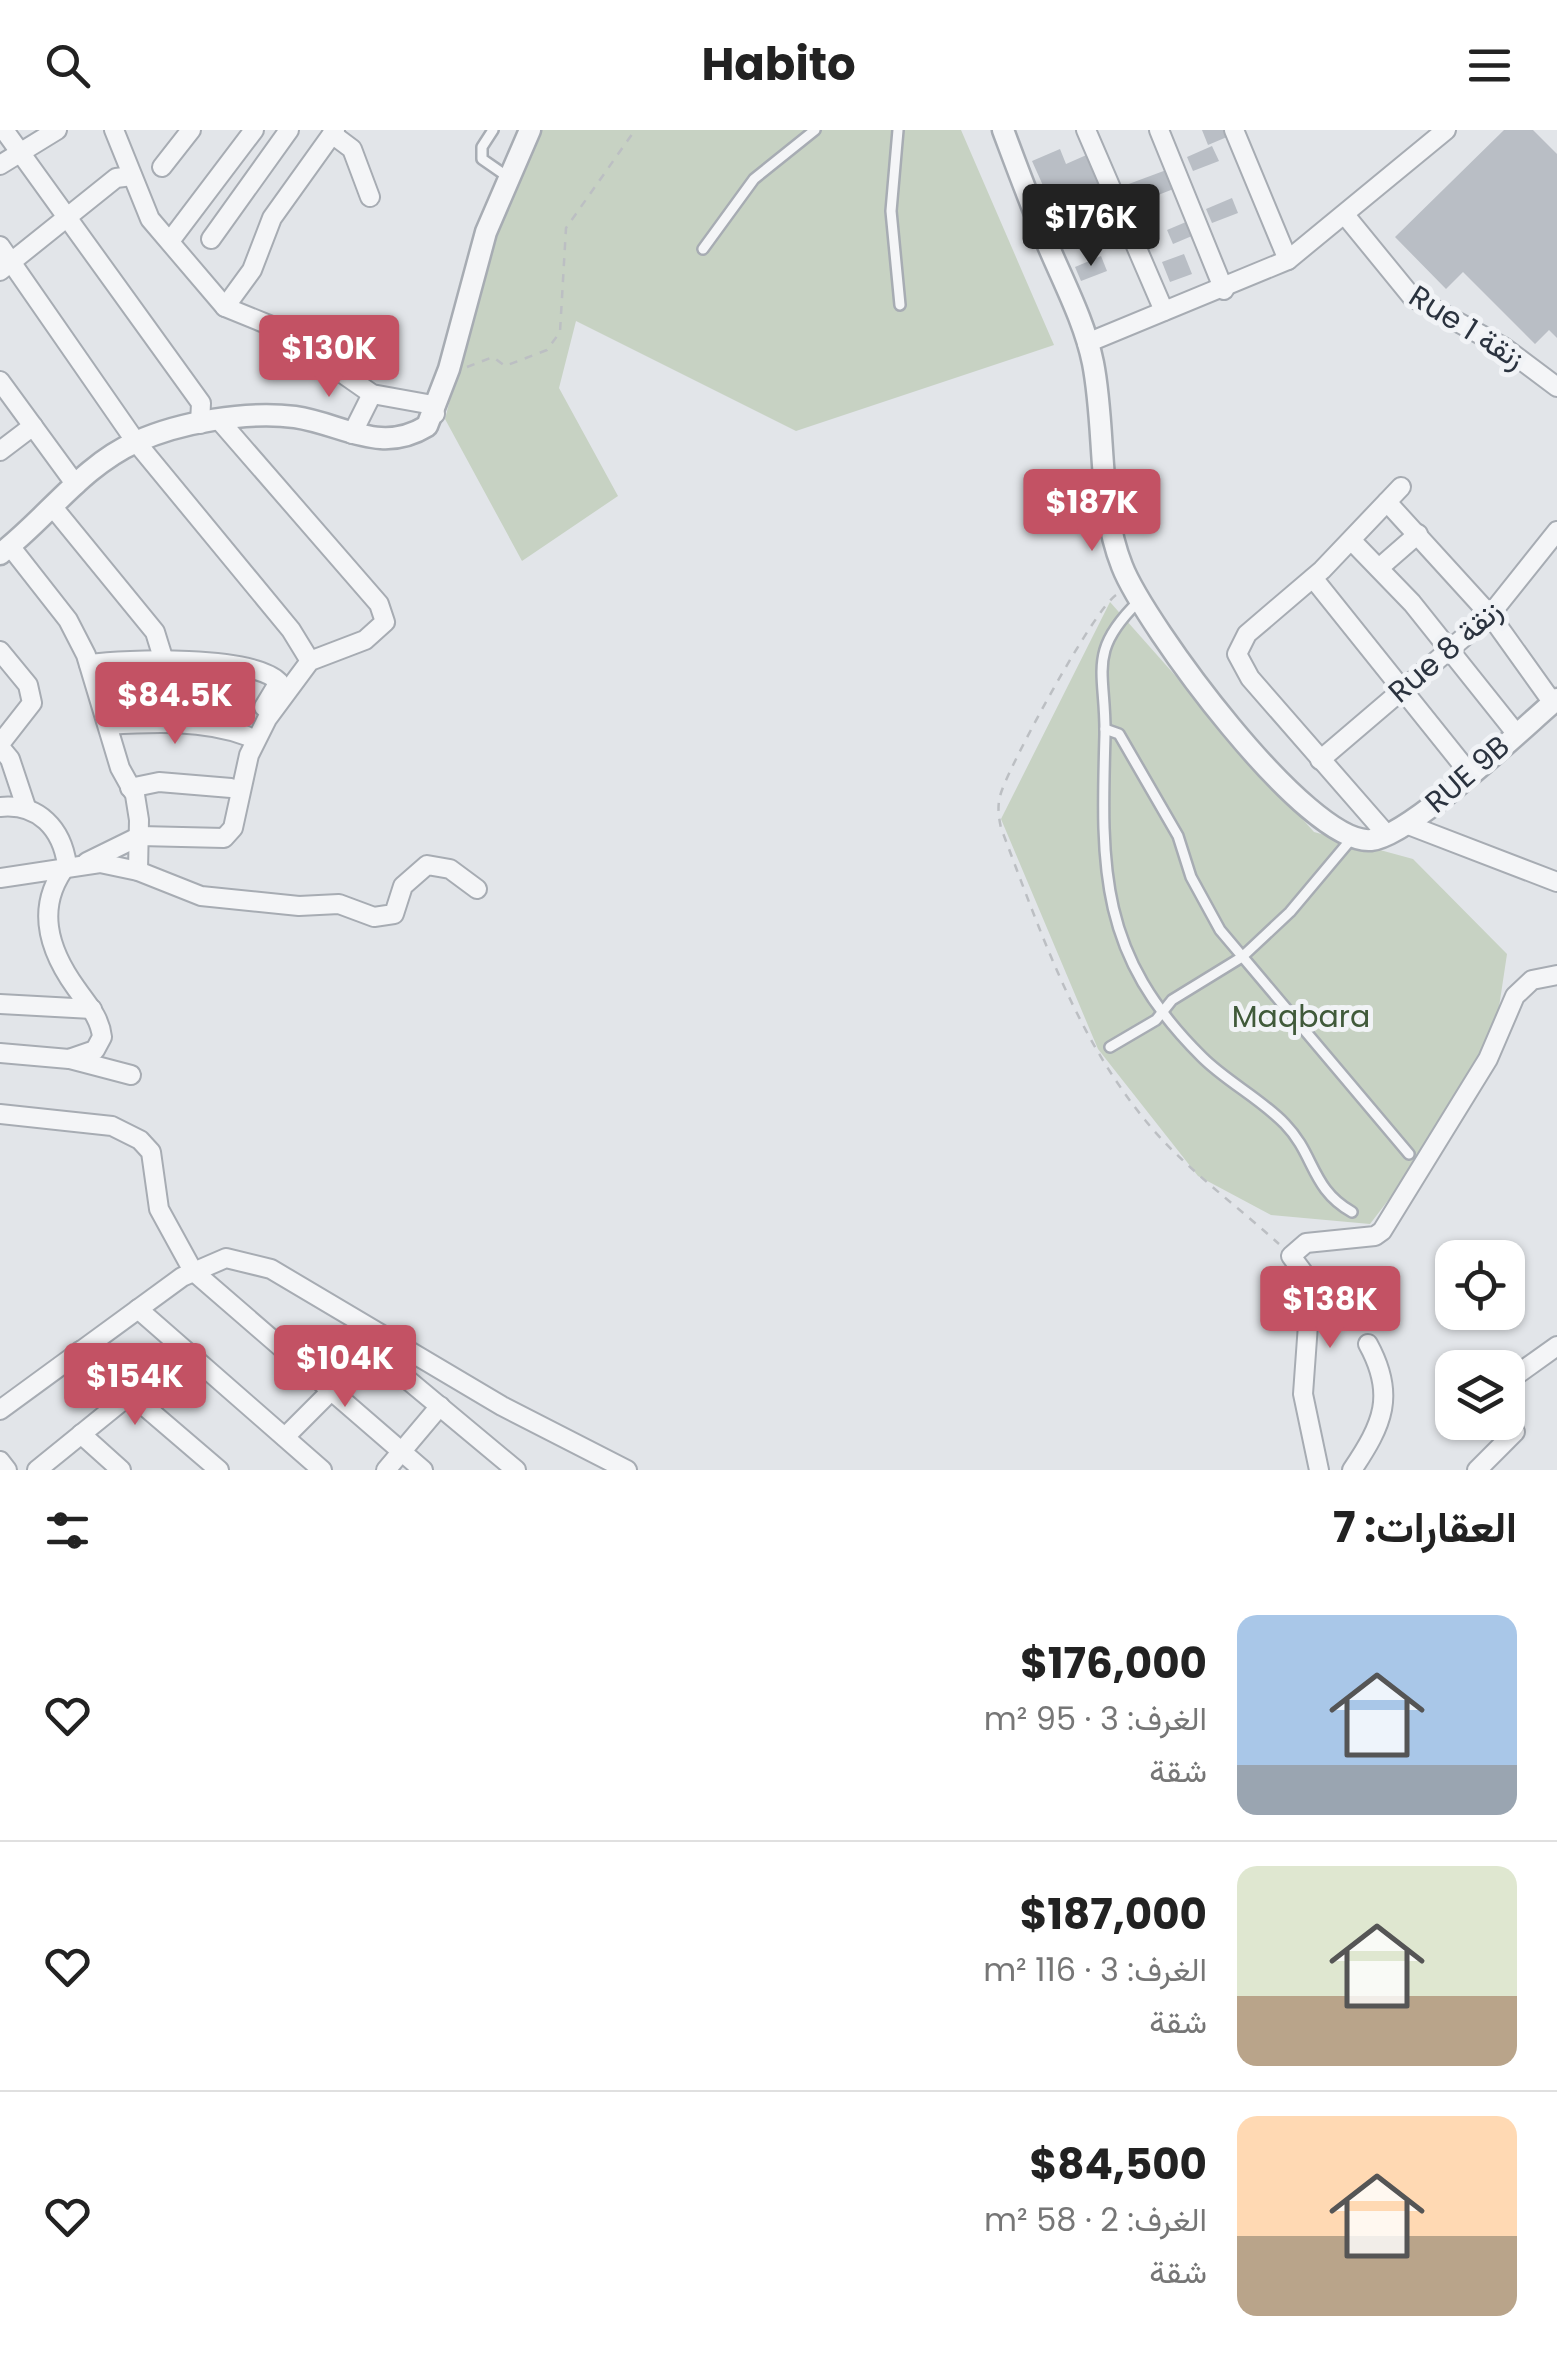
<!DOCTYPE html>
<html lang="ar">
<meta charset="utf-8">
<style>
:root{--surface:#fff;--page:#f6f6f6;--text:#222;--muted:#767676;--line:#e0e0e0;--accent:#c35264}
body{margin:0;font-family:Poppins,Vazirmatn,sans-serif;background:var(--page);color:var(--text);direction:rtl;height:100vh;display:flex;flex-direction:column;font-size:38px;white-space:nowrap}
*{box-sizing:border-box;margin:0}
p{font-size:32px;color:var(--muted)}
.icon{flex:none;width:55px;height:55px;fill:none;stroke:currentColor;stroke-width:2;stroke-linecap:round;stroke-linejoin:round}
.map{position:relative;height:1340px;overflow:hidden;direction:ltr}
.side{display:flex;flex-direction:column;background:var(--surface);flex:1}
.side>*{flex:none}
.tools{position:absolute;left:1435px;top:1110px;display:grid;gap:20px}
.tools a{display:grid;place-items:center;width:90px;height:90px;border-radius:20px;background:var(--surface);box-shadow:0 2px 8px #0004;font-size:50px}
.price{position:absolute;translate:-50% -85px;padding:0 22px;border-radius:10px;background:var(--accent);color:#fff;font-size:32px;line-height:65px;filter:drop-shadow(0 2px 5px #0008)}
.price::after{content:'';position:absolute;left:50%;top:60px;width:30px;height:22px;margin-left:-15px;background:inherit;clip-path:polygon(0 0,100% 0,50% 100%)}
.price.current{background:#222;color:#fff}
ul{padding:0;list-style:none}
li{display:flex;align-items:center;gap:30px;height:250px;padding:0 40px}
li+li{border-top:2px solid var(--line)}
li span{display:grid;place-items:center;flex:none;width:280px;height:200px;border-radius:20px;color:#555}
li>.icon{margin-inline-start:auto}
span .icon{width:120px;height:120px;fill:#fffc;stroke-width:1}
li b{font-size:42px}
h2{display:flex;justify-content:space-between;align-items:center;height:120px;padding:0 40px;font-size:42px}
header{display:flex;justify-content:space-between;align-items:center;height:130px;padding:0 40px;background:var(--surface);font-size:45px;font-weight:700}
.map>svg:first-child{display:block}
.green{fill:#c7d2c3}
.building{fill:#b9bec5}
.lines{fill:none;stroke-linecap:round;stroke-linejoin:round}
.service-casing{stroke:#a7acb3;stroke-width:14}
.minor-casing{stroke:#a7acb3;stroke-width:22}
.tertiary-casing{stroke:#a7acb3;stroke-width:25}
.path{stroke:#bcbfc3;stroke-width:2.5;stroke-dasharray:8 8;stroke-linecap:butt}
.service{stroke:#f4f5f7;stroke-width:9}
.minor{stroke:#f4f5f7;stroke-width:18}
.tertiary{stroke:#f4f5f7;stroke-width:20}
.labels{text-anchor:middle;dominant-baseline:central;stroke-width:10;stroke-linejoin:round;paint-order:stroke}
.street-label{font-size:30px;fill:#2b333f;stroke:#f1f3f6}
.park-label{font-size:30px;fill:#405a3a;stroke:#f1f3f6}
</style>
<header><svg class="icon" aria-label="menu" viewBox="0 0 24 24"><path d="M4 6h16M4 12h16M4 18h16"/></svg>Habito<svg class="icon" aria-label="search" viewBox="0 0 24 24"><circle cx="10" cy="10" r="6"/><path d="M15 15l6 6"/></svg></header>
<div class="map">
<svg width="1557" height="1340" viewBox="0 0 1557 1340">
<rect width="100%" height="100%" fill="#e2e5e9"/>
<g class="green">
<polygon points="539,0 961,0 1054,215 796,301 576,191 559,258 618,366 522,431 445,289 495,95"/>
<polygon points="1110,472 1314,702 1413,729 1507,824 1490,937 1370,1094 1271,1085 1198,1046 1098,919 1001,689"/>
</g>
<g class="building">
<polygon points="1202,0 1232,0 1234,4 1208,15"/>
<polygon points="1504,0 1533,0 1557,24 1557,208 1549,200 1535,214 1463,142 1446,159 1395,107"/>
<polygon points="1212,16 1219,31 1193,41 1187,27"/>
<polygon points="1060,19 1066,34 1091,23 1106,57 1054,80 1032,31"/>
<polygon points="1169,39 1176,58 1153,67 1159,82 1139,89 1126,55"/>
<polygon points="1232,68 1238,83 1212,93 1206,79"/>
<polygon points="1193,89 1199,103 1173,114 1167,100"/>
<polygon points="1184,124 1192,144 1170,152 1162,132"/>
<polygon points="1101,126 1107,141 1081,151 1075,137"/>
</g>
<g class="lines">
<g class="service-casing">
<g id="service">
<polyline points="493,0 482,17 482,29 508,47"/>
<polyline points="898,0 891,81 900,175"/>
<polyline points="703,119 754,49 815,0"/>
<path d="M 1138,472 C 1086,523 1106,542 1105,605 C 1101,740 1099,825 1202,927 C 1227,952 1260,968 1285,994 C 1315,1025 1311,1059 1352,1082"/>
<polyline points="1105,599 1119,604 1178,706 1191,747 1220,800 1409,1024"/>
<polyline points="1110,917 1156,890 1172,870 1242,827 1290,782 1353,707"/>
</g>
</g>
<g class="minor-casing">
<g id="minor">
<polyline points="4,0 201,273 200,294"/>
<polyline points="114,0 150,89 225,177 279,199 372,264 433,275 435,284"/>
<polyline points="1086,0 1164,181"/>
<polyline points="1159,0 1224,160"/>
<polyline points="1234,0 1288,130"/>
<polyline points="332,4 352,19 370,67"/>
<polyline points="0,35 57,0"/>
<polyline points="162,37 191,0"/>
<polyline points="1345,85 1412,167 1505,218 1557,257"/>
<polyline points="211,109 289,0"/>
<polyline points="170,111 254,0"/>
<polyline points="0,116 136,312 291,500 310,531"/>
<polyline points="0,141 116,48 132,46"/>
<polyline points="225,177 252,140 272,88 335,0"/>
<polyline points="1087,213 1288,130 1446,0"/>
<polyline points="0,251 76,355"/>
<polyline points="352,304 372,264"/>
<polyline points="0,321 33,296"/>
<polyline points="1387,372 1490,485 1553,573"/>
<polyline points="52,376 155,502 164,531"/>
<polyline points="1352,411 1412,473 1515,602"/>
<polyline points="10,416 68,490 86,525 120,638 135,665 139,690 138,741"/>
<polyline points="1379,438 1418,404"/>
<polyline points="1313,448 1470,644"/>
<polyline points="0,521 28,555 32,573 0,614"/>
<path d="M 89,534 C 126,529 254,525 279,552 L 264,577"/>
<path d="M 108,595 C 154,592 203,590 247,606"/>
<polyline points="0,617 10,629 26,677"/>
<polyline points="1320,630 1490,485 1557,401"/>
<polyline points="130,658 159,652 231,658"/>
<path d="M 0,677 C 39,673 62,699 67,735 C 35,776 48,819 76,858 C 87,874 100,887 102,907 L 95,920 L 69,929 L 0,923"/>
<polyline points="1406,694 1557,752"/>
<polyline points="1387,705 1250,548 1237,524 1247,504 1322,440 1401,357"/>
<polyline points="87,732 140,706 224,708 233,698 249,625 267,589 310,531 365,510 385,492 379,474 220,291"/>
<polyline points="0,748 100,733 138,741 201,766 299,776 339,774 374,787 394,784 403,756 427,735 450,739 477,759"/>
<polyline points="0,874 92,879"/>
<polyline points="70,929 131,945"/>
<polyline points="0,984 112,996 140,1010 151,1022 159,1079 193,1141 423,1340"/>
<polyline points="138,1179 322,1340"/>
<polyline points="361,1194 372,1220 516,1340"/>
<polyline points="80,1221 219,1340"/>
<polyline points="1508,1251 1557,1216"/>
<polyline points="0,1280 182,1147 226,1128 271,1139 502,1276 627,1340"/>
<polyline points="1448,1291 1452,1288"/>
<polyline points="81,1304 121,1340"/>
<polyline points="285,1307 372,1220"/>
<polyline points="0,1331 7,1340"/>
<polyline points="37,1340 132,1263"/>
<polyline points="386,1340 440,1276"/>
<polyline points="1319,1340 1303,1264 1311,1153 1291,1126 1306,1113 1375,1106 1382,1101 1488,929 1515,866 1532,850 1557,845"/>
<path d="M 1352,1340 C 1383,1294 1396,1265 1368,1214"/>
<polyline points="1477,1340 1515,1302"/>
</g>
</g>
<g class="tertiary-casing">
<g id="tertiary">
<path d="M 1003,0 C 1018,40 1033,81 1050,120 C 1066,157 1085,194 1093,233 C 1106,299 1097,373 1122,436 C 1144,493 1307,716 1371,710 C 1409,707 1522,599 1557,569"/>
<path d="M 0,424 C 46,389 82,336 136,312 C 180,292 247,281 295,287 C 343,294 380,325 427,296 L 449,239 L 486,102 L 530,0"/>
</g>
</g>
<g class="path">
<polyline points="467,237 493,227 505,236 547,220 560,202 566,98 635,0"/>
<path d="M 1116,465 C 1093,481 1014,627 1002,660 C 997,673 998,684 1001,698 C 1040,800 1074,903 1145,990 C 1182,1036 1235,1074 1279,1114"/>
</g>
<use href="#service" class="service"/>
<use href="#minor" class="minor"/>
<use href="#tertiary" class="tertiary"/>
</g>
<g class="labels">
<g class="street-label">
<text transform="translate(1467 197) rotate(32)">Rue 1 زنقة</text>
<text transform="translate(1445 521) rotate(-41)">Rue 8 زنقة</text>
<text transform="translate(1467 644) rotate(-41)">RUE 9B</text>
</g>
<g class="park-label">
<text x="1301" y="886">Maqbara</text>
</g>
</g>
</svg>
<div class="tools">
<a><svg class="icon" aria-label="locate" viewBox="0 0 24 24"><circle cx="12" cy="12" r="6"/><path d="M12 2v4M12 18v4M2 12h4M18 12h4"/></svg></a>
<a><svg class="icon" aria-label="layers" viewBox="0 0 24 24"><path d="M12 4l9 5-9 5-9-5zM3 14l9 5 9-5"/></svg></a>
</div>
<b class="price current" style="left:1091px;top:139px">$176K</b>
<b class="price" style="left:329px;top:270px">$130K</b>
<b class="price" style="left:1092px;top:424px">$187K</b>
<b class="price" style="left:175px;top:617px">$84.5K</b>
<b class="price" style="left:1330px;top:1221px">$138K</b>
<b class="price" style="left:345px;top:1280px">$104K</b>
<b class="price" style="left:135px;top:1298px">$154K</b>
</div>
<section class="side">
<h2>العقارات: 7<svg class="icon" aria-label="filters" viewBox="0 0 24 24"><path d="M4 7h16M4 17h16"/><circle cx="9" cy="7" r="2"/><circle cx="15" cy="17" r="2"/></svg></h2>
<ul>
<li><span style="background:linear-gradient(#a9c7e8 75%,#9aa5b1 0)"><svg class="icon" aria-label="home" viewBox="0 0 24 24"><path d="M3 11l9-7 9 7M6 9v11h12V9"/></svg></span><div><b>$176,000</b><p>الغرف: 3 · 95 m²</p><p>شقة</p></div><svg class="icon" aria-label="heart" viewBox="0 0 24 24"><path d="M12 20l-8-8c-3-5 5-10 8-4 3-6 11-1 8 4z"/></svg></li>
<li><span style="background:linear-gradient(#dfe7d0 65%,#b9a48a 0)"><svg class="icon" aria-label="home" viewBox="0 0 24 24"><path d="M3 11l9-7 9 7M6 9v11h12V9"/></svg></span><div><b>$187,000</b><p>الغرف: 3 · 116 m²</p><p>شقة</p></div><svg class="icon" aria-label="heart" viewBox="0 0 24 24"><path d="M12 20l-8-8c-3-5 5-10 8-4 3-6 11-1 8 4z"/></svg></li>
<li><span style="background:linear-gradient(#ffd9b3 60%,#b9a48a 0)"><svg class="icon" aria-label="home" viewBox="0 0 24 24"><path d="M3 11l9-7 9 7M6 9v11h12V9"/></svg></span><div><b>$84,500</b><p>الغرف: 2 · 58 m²</p><p>شقة</p></div><svg class="icon" aria-label="heart" viewBox="0 0 24 24"><path d="M12 20l-8-8c-3-5 5-10 8-4 3-6 11-1 8 4z"/></svg></li>
</ul>
</section>
